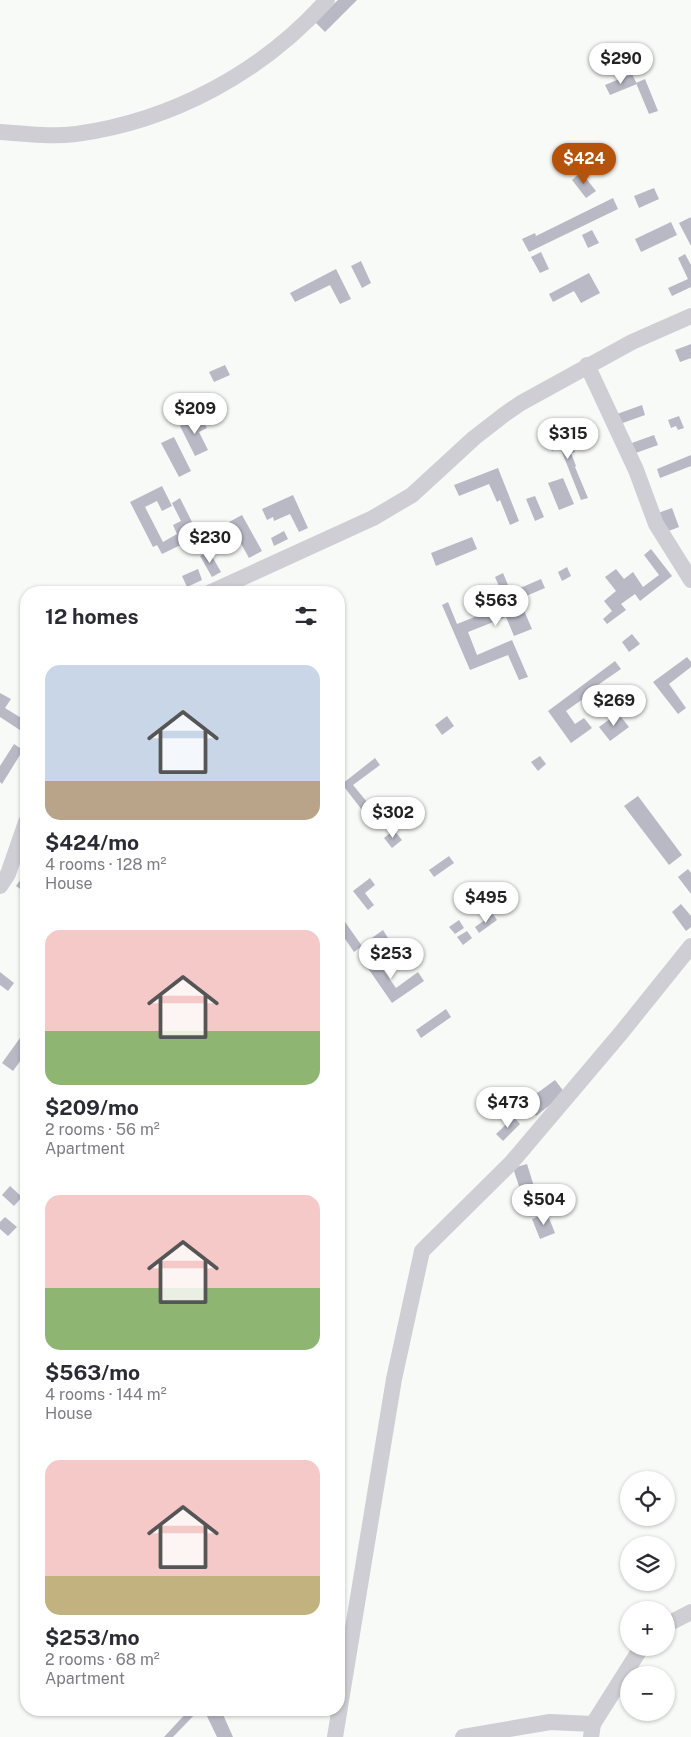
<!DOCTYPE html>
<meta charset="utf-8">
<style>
:root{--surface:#fff;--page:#f7f7f7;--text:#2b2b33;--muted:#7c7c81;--accent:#b45309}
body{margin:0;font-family:"Public Sans",sans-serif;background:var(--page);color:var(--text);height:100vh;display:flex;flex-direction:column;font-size:19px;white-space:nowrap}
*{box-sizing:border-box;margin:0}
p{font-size:16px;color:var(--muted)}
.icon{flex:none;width:28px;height:28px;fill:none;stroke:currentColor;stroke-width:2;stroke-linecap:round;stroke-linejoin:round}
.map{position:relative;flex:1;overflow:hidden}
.drawer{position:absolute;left:20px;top:586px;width:325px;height:1130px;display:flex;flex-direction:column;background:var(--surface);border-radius:20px;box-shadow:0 1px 4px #0004}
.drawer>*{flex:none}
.tools{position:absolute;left:620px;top:1471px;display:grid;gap:10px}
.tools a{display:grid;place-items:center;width:55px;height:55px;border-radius:50%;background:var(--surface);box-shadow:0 1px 4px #0004;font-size:25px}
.price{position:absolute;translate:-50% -42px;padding:0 11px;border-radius:18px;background:#fff;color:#222;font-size:16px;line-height:32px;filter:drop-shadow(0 1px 2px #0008)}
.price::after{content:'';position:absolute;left:50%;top:30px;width:15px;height:11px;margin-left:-8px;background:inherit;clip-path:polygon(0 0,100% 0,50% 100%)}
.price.active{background:var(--accent);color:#fff}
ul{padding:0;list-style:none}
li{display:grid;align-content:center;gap:10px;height:265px;padding:0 25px}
li span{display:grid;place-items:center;height:155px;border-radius:15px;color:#555}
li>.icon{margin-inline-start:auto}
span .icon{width:90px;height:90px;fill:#fffc;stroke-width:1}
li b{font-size:21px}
h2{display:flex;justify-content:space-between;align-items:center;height:60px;padding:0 25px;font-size:21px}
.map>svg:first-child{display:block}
.building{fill:#b8b9c5}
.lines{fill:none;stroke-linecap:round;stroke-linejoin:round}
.street{stroke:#ceced4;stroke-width:16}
</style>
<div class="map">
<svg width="691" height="1737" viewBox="0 0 691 1737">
<rect width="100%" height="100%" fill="#f8faf7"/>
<g class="building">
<polygon points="338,0 357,0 325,32 315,22"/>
<polygon points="632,74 637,84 610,95 605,85"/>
<polygon points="645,79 658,111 649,114 636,83"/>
<polygon points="581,172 596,191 586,198 572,180"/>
<polygon points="654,188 659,199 639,208 634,196"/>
<polygon points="613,198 618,209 529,252 522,239 535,233 536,236"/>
<polygon points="691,217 691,246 679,223"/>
<polygon points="671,222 677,235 641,252 635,239"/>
<polygon points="592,230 599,243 588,248 582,235"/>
<polygon points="541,252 549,269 540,273 531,257"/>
<polygon points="685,254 691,265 691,287 672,296 668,288 688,279 678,258"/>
<polygon points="361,261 371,283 362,288 351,266"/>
<polygon points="336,269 351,299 340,304 330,285 295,302 290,293"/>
<polygon points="589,273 600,293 581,303 574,291 553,302 549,294"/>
<polygon points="691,344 691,358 680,362 675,350"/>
<polygon points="225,365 230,375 214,382 209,372"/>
<polygon points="642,405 645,415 620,424 617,414"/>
<polygon points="201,416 207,428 199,432 208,450 195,456 180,426"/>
<polygon points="679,416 684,428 678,430 676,426 671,428 668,420"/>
<polygon points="553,431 557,440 565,437 568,445 571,444 575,452 571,453 576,466 575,467 588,498 581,500 560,447 552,451 545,434"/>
<polygon points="654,435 658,445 633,454 629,444"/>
<polygon points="174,437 191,471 179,477 161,443"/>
<polygon points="691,455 691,466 660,478 657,469"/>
<polygon points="498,468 519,521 510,525 500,500 497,502 489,484 459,496 454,485"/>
<polygon points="563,478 574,504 559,510 548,483"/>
<polygon points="162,486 172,506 162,511 157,501 145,507 163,542 177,534 173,525 181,521 172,503 180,498 194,526 186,530 191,540 162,554 157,545 153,547 130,502"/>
<polygon points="293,495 308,528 299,532 290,514 274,521 273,517 267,520 262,509"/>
<polygon points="535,496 544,517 535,521 526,499"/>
<polygon points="672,508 679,527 666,532 658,513"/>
<polygon points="242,515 262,551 249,558 229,522"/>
<polygon points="284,531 288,539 274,546 271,538"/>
<polygon points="472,537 477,549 436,566 431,553"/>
<polygon points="651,549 672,576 640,601 635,594 621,604 626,610 607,624 603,619 612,611 604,601 616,591 605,577 616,569 624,579 633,572 643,587 659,575 644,555"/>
<polygon points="209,551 221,572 212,577 200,556"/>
<polygon points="567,567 571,576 562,581 558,572"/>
<polygon points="198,569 202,580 187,587 182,576"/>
<polygon points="503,573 511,592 541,579 545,588 519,599 532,629 514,636 506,617 468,632 477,655 512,640 528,677 519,680 508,655 470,670 442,605 448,602 457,624 507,604 495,577"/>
<polygon points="632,634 640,644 629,652 622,642"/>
<polygon points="687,657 691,662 691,667 669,684 686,708 678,714 653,682"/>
<polygon points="615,661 621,669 592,689 594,691 566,711 575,724 584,718 592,728 571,743 548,711"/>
<polygon points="0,693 11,699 5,708 26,721 26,734 0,717"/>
<polygon points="618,713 629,727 610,741 599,727"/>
<polygon points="447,716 454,726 442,735 435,725"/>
<polygon points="14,744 23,750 2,784 0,782 0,766"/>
<polygon points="540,756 546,764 538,771 531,762"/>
<polygon points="375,758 380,765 353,785 372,808 365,814 342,784"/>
<polygon points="638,796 682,855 669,865 624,806"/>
<polygon points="394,830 402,840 392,848 384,838"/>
<polygon points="449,856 454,863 434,877 429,870"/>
<polygon points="688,869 691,873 691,894 678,877"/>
<polygon points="26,872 26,893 16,886"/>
<polygon points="370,878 375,885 365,893 374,905 368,910 353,891"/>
<polygon points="681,904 691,916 691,927 686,931 672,912"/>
<polygon points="493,914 497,920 479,933 475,927"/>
<polygon points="343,919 362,946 354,952 339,930 339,922"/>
<polygon points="459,920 464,928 455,934 449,927"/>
<polygon points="383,930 388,938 374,948 369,940"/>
<polygon points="467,931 472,938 463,945 457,937"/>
<polygon points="372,954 396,988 418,972 424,981 392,1003 363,961"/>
<polygon points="0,972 14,983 8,991 0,985"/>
<polygon points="446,1009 451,1017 421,1038 416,1030"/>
<polygon points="20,1038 26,1043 26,1053 13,1071 2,1063"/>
<polygon points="555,1080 565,1093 536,1116 525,1102"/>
<polygon points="514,1117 520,1124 503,1141 496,1134"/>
<polygon points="527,1164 537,1196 546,1193 550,1204 527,1211 513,1168"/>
<polygon points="10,1186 22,1197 14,1206 2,1195"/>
<polygon points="547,1213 555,1233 540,1239 532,1219"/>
<polygon points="5,1217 17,1227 8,1236 0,1229 0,1222"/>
<polygon points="189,1710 199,1710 173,1737 164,1737"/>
<polygon points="204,1710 221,1710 233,1737 217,1737"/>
</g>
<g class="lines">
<g class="street">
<path d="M 0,132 C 25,134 51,137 76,134 C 172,121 263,72 327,0"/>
<polyline points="587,365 636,470 656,524 691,580"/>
<polyline points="211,592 373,518 412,495 474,438 505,414 521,403 632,342 691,316"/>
<polyline points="0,886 8,874 26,822"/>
<polyline points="666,1625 691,1612"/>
<polyline points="335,1737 394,1379 422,1251 511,1163 621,1033 691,946"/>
<polyline points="463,1737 550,1722 593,1724"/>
<polyline points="591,1737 593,1724 641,1648"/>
</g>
</g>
</svg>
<div class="tools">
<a><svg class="icon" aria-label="locate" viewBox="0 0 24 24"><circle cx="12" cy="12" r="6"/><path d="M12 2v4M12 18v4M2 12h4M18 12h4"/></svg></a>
<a><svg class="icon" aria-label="layers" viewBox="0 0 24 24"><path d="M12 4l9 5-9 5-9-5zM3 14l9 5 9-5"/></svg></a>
<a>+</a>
<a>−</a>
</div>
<b class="price" style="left:621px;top:85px">$290</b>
<b class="price active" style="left:584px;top:185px">$424</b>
<b class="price" style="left:195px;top:435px">$209</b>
<b class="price" style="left:568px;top:460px">$315</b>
<b class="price" style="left:210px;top:564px">$230</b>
<b class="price" style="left:496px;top:627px">$563</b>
<b class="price" style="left:614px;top:727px">$269</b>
<b class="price" style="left:393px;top:839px">$302</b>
<b class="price" style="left:486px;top:924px">$495</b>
<b class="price" style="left:391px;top:980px">$253</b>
<b class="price" style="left:508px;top:1129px">$473</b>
<b class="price" style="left:544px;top:1226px">$504</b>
<section class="drawer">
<h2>12 homes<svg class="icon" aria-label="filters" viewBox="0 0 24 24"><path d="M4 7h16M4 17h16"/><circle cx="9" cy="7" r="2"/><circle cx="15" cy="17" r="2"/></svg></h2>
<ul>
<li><span style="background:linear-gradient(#c9d6e8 75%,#b9a48a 0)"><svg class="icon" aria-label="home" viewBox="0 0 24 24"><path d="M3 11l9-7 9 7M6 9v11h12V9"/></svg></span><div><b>$424/mo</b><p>4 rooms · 128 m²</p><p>House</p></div></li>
<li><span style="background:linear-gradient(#f6c9c9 65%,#8fb573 0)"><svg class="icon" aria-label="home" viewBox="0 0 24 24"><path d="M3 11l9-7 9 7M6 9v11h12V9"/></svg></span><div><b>$209/mo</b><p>2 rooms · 56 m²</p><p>Apartment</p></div></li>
<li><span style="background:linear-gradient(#f6c9c9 60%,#8fb573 0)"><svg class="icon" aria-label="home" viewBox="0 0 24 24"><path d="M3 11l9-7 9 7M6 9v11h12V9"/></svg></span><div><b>$563/mo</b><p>4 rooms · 144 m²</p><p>House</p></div></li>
<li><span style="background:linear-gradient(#f6c9c9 75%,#c2b280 0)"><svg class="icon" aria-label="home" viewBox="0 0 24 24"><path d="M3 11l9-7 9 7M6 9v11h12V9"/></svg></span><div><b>$253/mo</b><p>2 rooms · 68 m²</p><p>Apartment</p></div></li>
</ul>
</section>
</div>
